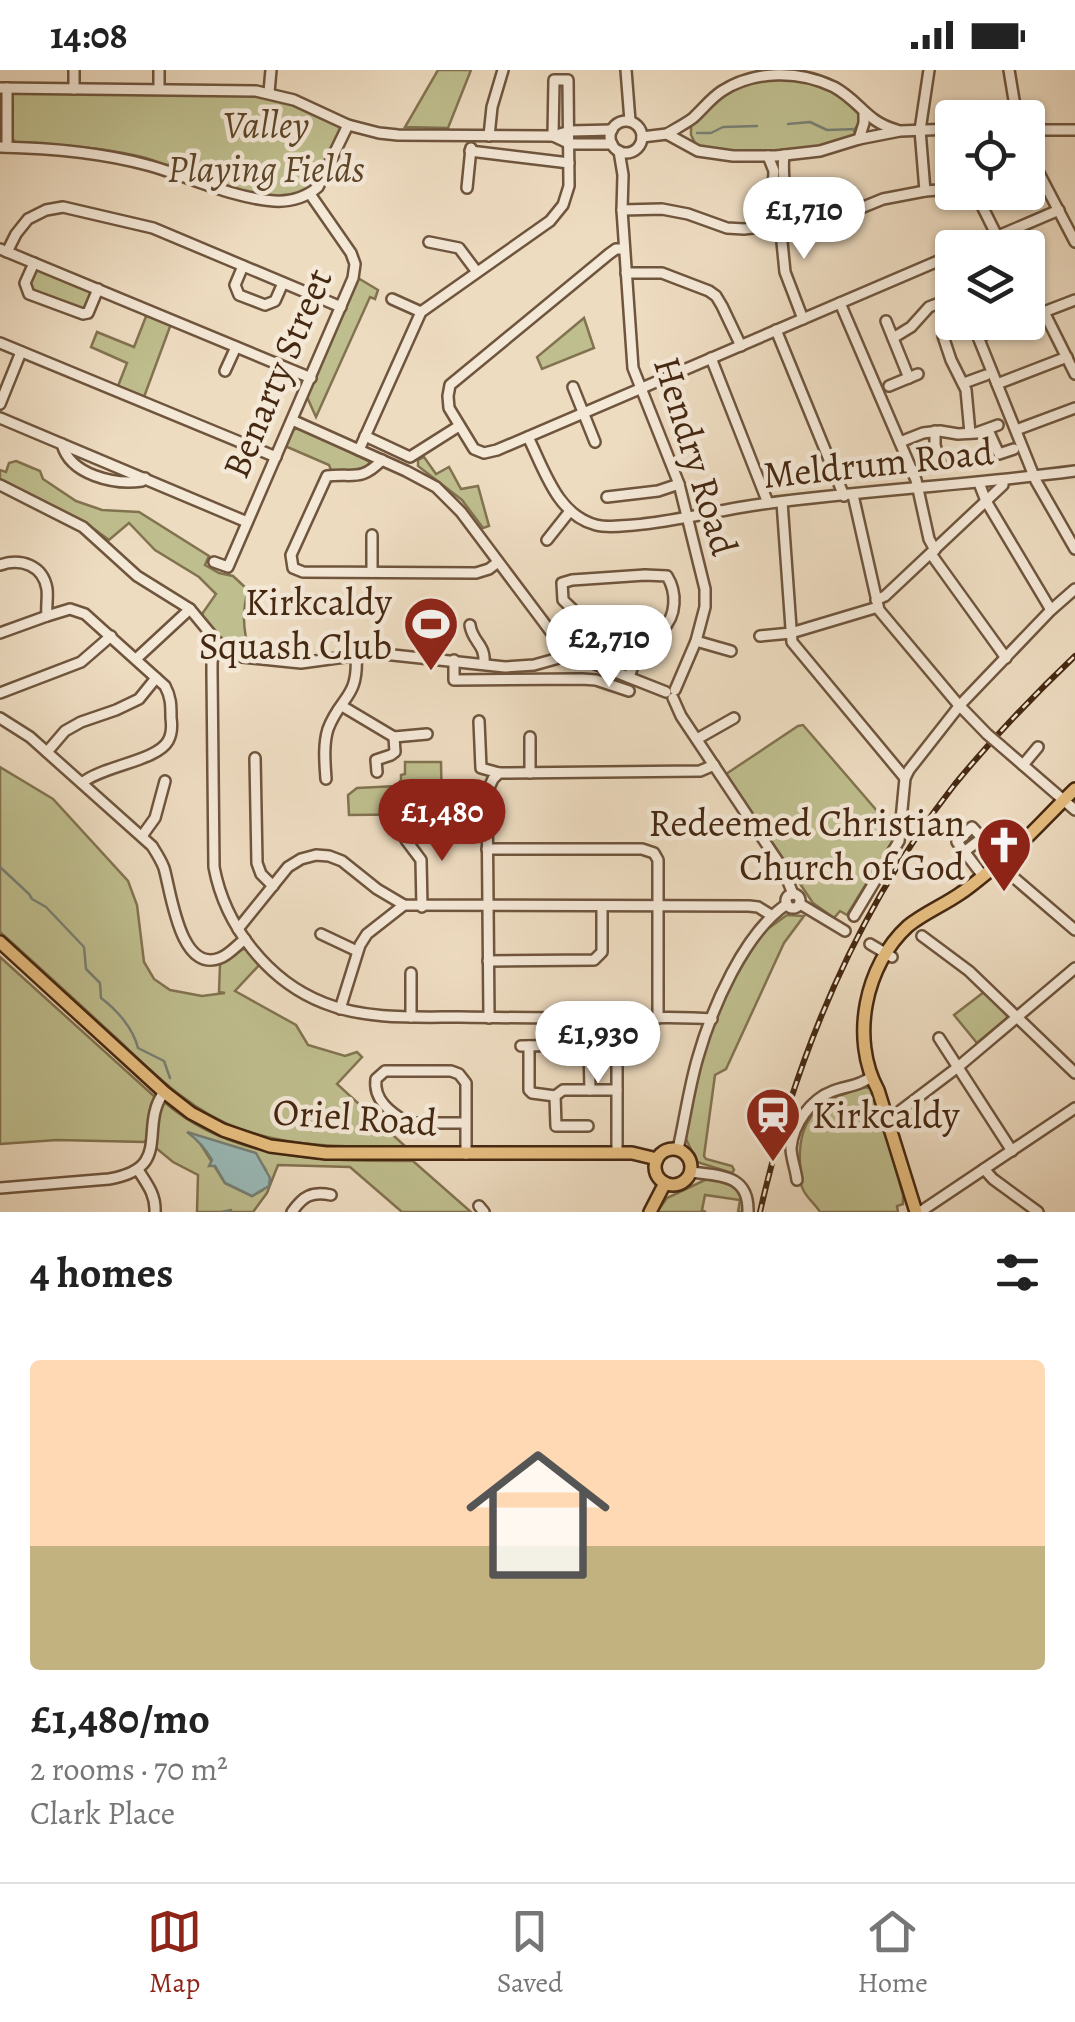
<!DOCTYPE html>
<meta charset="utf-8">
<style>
:root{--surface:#fff;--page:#f2f2f2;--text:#222;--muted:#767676;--line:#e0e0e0;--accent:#8f2418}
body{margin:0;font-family:Alegreya,serif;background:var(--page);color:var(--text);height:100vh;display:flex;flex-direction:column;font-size:38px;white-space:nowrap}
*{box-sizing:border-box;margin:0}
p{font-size:32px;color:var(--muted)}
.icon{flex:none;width:55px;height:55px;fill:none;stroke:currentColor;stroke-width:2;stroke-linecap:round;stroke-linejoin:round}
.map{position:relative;height:1142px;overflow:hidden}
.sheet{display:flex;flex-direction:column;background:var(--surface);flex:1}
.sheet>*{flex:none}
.buttons{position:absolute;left:935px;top:30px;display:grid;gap:20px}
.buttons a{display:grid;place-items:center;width:110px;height:110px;border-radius:10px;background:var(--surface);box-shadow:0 2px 8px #0004;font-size:50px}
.price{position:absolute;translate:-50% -85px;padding:0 22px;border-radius:35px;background:#fff;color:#222;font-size:32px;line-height:65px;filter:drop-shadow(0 2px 5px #0008)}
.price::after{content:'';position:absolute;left:50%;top:60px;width:30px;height:22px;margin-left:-15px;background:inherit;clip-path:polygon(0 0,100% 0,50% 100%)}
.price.on{background:var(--accent);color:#fff}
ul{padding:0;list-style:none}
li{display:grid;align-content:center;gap:20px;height:530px;padding:0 30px}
li span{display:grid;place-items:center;height:310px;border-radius:10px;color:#555}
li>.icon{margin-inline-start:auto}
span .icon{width:180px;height:180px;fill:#fffc;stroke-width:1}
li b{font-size:42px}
h2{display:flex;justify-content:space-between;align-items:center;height:120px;padding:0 30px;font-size:42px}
.status{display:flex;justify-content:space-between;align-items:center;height:70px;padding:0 50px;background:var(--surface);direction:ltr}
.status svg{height:28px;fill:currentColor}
.tab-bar{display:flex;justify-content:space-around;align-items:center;height:140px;border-top:2px solid var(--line);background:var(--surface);font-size:28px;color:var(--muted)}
.tab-bar a{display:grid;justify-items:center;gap:5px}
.tab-bar .on{color:var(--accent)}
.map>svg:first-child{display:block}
.green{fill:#bfbe8e;stroke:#827350;stroke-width:2.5;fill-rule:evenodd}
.water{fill:#9abab7;stroke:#788075;stroke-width:2.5}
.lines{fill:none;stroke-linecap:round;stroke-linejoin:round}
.stream{stroke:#788075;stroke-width:2.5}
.minor-casing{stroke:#6f553d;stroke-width:14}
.major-casing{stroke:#452811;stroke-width:16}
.minor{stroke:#f4e8d7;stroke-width:9}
.major{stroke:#e7be80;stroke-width:11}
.rail-casing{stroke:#452811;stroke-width:6}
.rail{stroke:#f4e8d7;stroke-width:2.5;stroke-dasharray:8;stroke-linecap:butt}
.minor-bridge-casing{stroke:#6f553d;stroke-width:14;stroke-linecap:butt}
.minor-bridge{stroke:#f4e8d7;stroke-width:9}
.labels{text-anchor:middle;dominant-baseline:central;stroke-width:9;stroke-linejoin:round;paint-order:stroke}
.park-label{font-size:38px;font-style:italic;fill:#5d462a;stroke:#f4e8d7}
.street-label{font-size:38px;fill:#452811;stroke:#f4e8d7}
.poi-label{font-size:38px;fill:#452811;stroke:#f4e8d7;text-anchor:end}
</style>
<div class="status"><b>14:08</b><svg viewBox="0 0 49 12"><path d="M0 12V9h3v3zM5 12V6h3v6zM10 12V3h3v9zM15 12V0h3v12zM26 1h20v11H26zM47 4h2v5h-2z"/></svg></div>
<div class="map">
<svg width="1075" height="1142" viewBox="0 0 1075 1142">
<rect width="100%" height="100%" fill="#eedcc1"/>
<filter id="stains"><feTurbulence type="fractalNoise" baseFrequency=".002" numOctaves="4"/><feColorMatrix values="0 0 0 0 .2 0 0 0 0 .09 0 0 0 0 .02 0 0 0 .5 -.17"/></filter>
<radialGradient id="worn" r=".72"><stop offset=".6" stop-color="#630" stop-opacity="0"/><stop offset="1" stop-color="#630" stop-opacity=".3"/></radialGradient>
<g class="green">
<polygon points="438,0 471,0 448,58 405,57"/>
<path d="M 770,5 C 799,8 823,11 846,30 C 853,37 858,39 861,49 L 854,61 L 856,64 L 853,67 L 811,80 L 749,84 L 697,77 L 691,65 L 691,54 L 722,22 Z"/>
<path d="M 15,20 L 262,23 L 307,37 L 341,56 L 342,60 C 331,84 321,118 293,126 C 250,137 181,96 138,86 C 98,77 56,74 15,72 L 10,65 L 10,24 Z"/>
<polygon points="37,199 92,222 93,226 88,236 80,239 32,220 28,214"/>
<polygon points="358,208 378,220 375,229 370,227 316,347 307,327"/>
<polygon points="147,244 171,254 144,327 118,316 127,293 91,277 97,262 134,277"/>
<polygon points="584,248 594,278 542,299 537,287"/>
<path d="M 300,358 L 370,392 C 363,405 344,403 331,400 L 329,395 L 285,376 L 291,360 Z"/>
<polygon points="424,387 436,404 449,397 461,419 478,416 489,456 483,458 462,430 418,396 418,390"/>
<path d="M 16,391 L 40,401 L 43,409 L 76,431 L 102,440 L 139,442 L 209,486 L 205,495 L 219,503 L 233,506 L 248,520 C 242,541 243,564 251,585 C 228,580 213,565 202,544 L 216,524 L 199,507 L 155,480 L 129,453 L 109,470 L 86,453 L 0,410 L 0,400 L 6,402 L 9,393 Z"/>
<polygon points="803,655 897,764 847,845 840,841 834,848 813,833 726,704 798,656"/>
<polygon points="405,692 441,692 442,744 349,745 348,725 357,718 397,716 401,710 401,705 405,704"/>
<path d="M 0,697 L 53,729 L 128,811 L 137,835 L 144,892 L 154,909 L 170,920 L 202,926 L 225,923 L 219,922 L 220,894 L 243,879 L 249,880 L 261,893 L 235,921 L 296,955 L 308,975 L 345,986 L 357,982 L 362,987 L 337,1014 L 406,1077 C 350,1077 294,1078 240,1059 C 189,1041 151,1000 113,965 C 75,930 38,896 0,862 Z"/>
<polygon points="787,845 804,846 784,873 726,999 715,1005 704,1086 706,1089 732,1096 734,1100 732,1103 697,1092 685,1067 707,968 734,909 762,863"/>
<polygon points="0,887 155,1027 151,1034 149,1068 144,1072 57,1070 0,1074"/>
<polygon points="984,922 1007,945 1007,948 977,973 954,945"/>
<path d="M 865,1017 L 873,1019 L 903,1125 L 903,1134 L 897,1136 L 898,1142 L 820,1142 C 814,1132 805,1127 802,1117 C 799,1110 801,1102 800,1094 C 797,1045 822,1029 865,1017 Z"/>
<path d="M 163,1031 C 233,1092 325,1091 413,1091 L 471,1142 L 402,1142 L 350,1097 L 278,1095 L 267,1123 L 253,1142 L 197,1142 L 198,1105 L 173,1092 L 156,1078 L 157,1035 ZM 198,1070 L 261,1093 L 266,1100 L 263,1120 L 252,1126 L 225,1113 Z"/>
<path d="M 709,1108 C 730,1109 744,1120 744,1142 L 738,1142 L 740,1130 L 705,1125 L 702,1140 L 706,1142 L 657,1142 L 667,1128 Z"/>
</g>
<path class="water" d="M 187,1062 L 256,1083 L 270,1108 L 269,1116 L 252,1126 L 225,1113 L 215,1096 L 209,1096 L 212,1090 C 205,1078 198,1070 187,1062 Z"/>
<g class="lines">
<g class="stream">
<polyline points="788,54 810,52 827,60 857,59"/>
<polyline points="697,63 711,63 723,57 757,56"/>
<path d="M 0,797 L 29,824 L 32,829 L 46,837 L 84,877 L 86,899 L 100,913 L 101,928 C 117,940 133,958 138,978 L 164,991 L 170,1008"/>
<polyline points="222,1142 231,1140"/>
</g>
<g class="minor-casing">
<g id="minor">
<polyline points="74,0 74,19"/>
<polyline points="159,0 159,19"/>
<polyline points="626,0 630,51"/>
<polyline points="1009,0 1017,48"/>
<polyline points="0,18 256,21 294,30 348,55 379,63 398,65 553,66 570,61 612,60"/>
<polyline points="269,22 271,0"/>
<circle cx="626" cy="67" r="16"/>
<polyline points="1028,60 1075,60"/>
<path d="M 667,64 C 675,59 685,54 693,48 C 703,39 711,28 722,21 C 755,0 799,0 834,17 C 860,31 866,52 897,60"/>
<polyline points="489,66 492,37 503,0"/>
<polyline points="553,66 570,74 612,74"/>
<polyline points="642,67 667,64 698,81 733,86 776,86 820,81 859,69 900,61 952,59"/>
<polyline points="859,69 864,53 864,43"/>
<path d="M 0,77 C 50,78 99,82 147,95 C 188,106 232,128 274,131 C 290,132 305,128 318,117 L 348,55"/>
<polyline points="7,77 7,18"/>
<polyline points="470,81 569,93"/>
<polyline points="619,81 623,105 622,140 633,298 679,414 705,519 705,537 696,571 675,620"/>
<polyline points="1028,82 1075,172"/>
<polyline points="768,86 774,101 773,121 779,142 785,202 803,249"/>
<polyline points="467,118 471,78"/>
<polyline points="925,121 920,60 929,0"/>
<polyline points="972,122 980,132 997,166"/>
<polyline points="622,140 662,139 688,144 727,158 744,159 823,150 851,142 883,129 925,121 952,119"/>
<path d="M 779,142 C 789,125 781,105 784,85"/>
<polyline points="429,172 459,178 477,202"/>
<polyline points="970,178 1059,140"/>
<polyline points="0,179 311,308"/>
<polyline points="624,179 616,179 609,184 450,315 448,326 449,338 474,379 484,383 497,380 952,185"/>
<polyline points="7,182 16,164 28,149 46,140 63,137 153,158 341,237"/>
<polyline points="943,190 952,209"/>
<polyline points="34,193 25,213 29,224 83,244 88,243 98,219"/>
<polyline points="243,196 235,215 239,225 265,235 275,231 283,213"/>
<polyline points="626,203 662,203 709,221 716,226 722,236 741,276"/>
<polyline points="1029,222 1039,244"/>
<polyline points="392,229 421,242"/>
<polyline points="840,233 916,410 929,469 935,480"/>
<polyline points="1044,242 1075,304"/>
<polyline points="1028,248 1075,230"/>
<polyline points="886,251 909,308"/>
<polyline points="972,252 1036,411 1075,479"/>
<polyline points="776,260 844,426"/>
<polyline points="943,266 951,290 966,320 970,363"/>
<polyline points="978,267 1016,252"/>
<polyline points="893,268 911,257 929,237 952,228"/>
<polyline points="0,273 276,387"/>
<polyline points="711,288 768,433"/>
<polyline points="225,301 236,277"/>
<polyline points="964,313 986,305"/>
<polyline points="997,314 1067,287"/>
<polyline points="889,316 918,304"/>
<polyline points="573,317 595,372"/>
<polyline points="0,334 21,282"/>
<polyline points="0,348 247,452"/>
<polyline points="292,350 406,401 436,417 461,442 551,562 571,580 595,594 666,622"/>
<polyline points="988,360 999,384 1014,379"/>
<polyline points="1016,360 1075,338"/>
<polyline points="935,361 935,375 940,392"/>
<polyline points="365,366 410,387 459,356"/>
<path d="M 528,367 C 544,399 557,445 596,455 C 608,458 621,456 634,455 C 677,451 719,440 762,434 C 866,420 971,415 1075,401"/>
<polyline points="900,372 923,363 940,361 958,364 976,363 998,355"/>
<path d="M 62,374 C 70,405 114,415 142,411 L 145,408"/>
<polyline points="359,380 421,242 550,151 563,135 569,116 568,10 554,10 553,66"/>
<path d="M 382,390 C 361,412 353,403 327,406 L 291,485 L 293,498 L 303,502 L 476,503 L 489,499 L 498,492"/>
<polyline points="979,413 986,431 1051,540"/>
<polyline points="0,415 83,457 137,506 190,539 219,574 242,587 301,593 374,583 505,597 534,595 559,588 571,580"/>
<polyline points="853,425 879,540 957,633 987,664"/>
<polyline points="607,427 658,421 679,414"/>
<polyline points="782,432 792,572 905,708"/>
<polyline points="372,465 372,502"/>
<polyline points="547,470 570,441"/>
<polyline points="931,484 1006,588"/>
<polyline points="214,492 228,497 353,208 355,194 351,183 310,124"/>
<path d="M 0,495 C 21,488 43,495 47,519 C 48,528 46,537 47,546 L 0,563"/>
<polyline points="876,530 885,526 986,431 1003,415 1003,411"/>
<path d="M 47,546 L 70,539 L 85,544 L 165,616 C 171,627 171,635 171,648 C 172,655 172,664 168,671 C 157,691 102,696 82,713"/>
<path d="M 470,555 C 472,572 486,574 484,594"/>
<path d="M 590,556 L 563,530 L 562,513 L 572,510 L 645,505 L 667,506 C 677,522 677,546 662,560 C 656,566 648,569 642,576 C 636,584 633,597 629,607"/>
<polyline points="760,566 791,563 878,537"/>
<polyline points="696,571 731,581"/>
<path d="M 219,574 L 212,591 L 212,603 L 214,797 C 225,856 268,911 324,933 C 366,950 417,947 460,947 C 514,948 567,948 620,948 C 651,948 681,946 712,949"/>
<polyline points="136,589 190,539"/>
<polyline points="454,590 454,610 582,609 596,610 629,621"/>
<polyline points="0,623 81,592 111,566"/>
<polyline points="673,628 681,646 783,799 793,824"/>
<polyline points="342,636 394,667 427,664"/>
<path d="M 0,648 L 30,667 L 152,776 C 157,784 161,790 164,798 C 171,822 180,904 220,888 C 229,885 237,875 245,869"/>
<polyline points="479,651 481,698 499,703 700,701 714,695"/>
<polyline points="530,667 530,703"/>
<polyline points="697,669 734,648"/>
<polyline points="1001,676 1075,740"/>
<polyline points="47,682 65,661 81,652 116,640 139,629 156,608"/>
<polyline points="255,688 257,793 261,804 273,816"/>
<polyline points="1023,695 1038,677"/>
<polyline points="377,702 376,690 391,685 395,682 394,667"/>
<path d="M 326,709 C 325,694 323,675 328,659 C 341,625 359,629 356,584"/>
<polyline points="142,766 155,748 165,711"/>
<polyline points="406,770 421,790 422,837"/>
<polyline points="487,779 642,779 654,783 658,790 658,948"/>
<polyline points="964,782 982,768 972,757 957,772 983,806"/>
<polyline points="998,794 1075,860"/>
<circle cx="793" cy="831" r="7"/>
<polyline points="800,834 845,861"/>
<polyline points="854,846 899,771 905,708 909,700 960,635 1051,540 1075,519"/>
<polyline points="238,859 288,797 301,789 316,785 329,786 342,791 377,819 404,835 749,836 758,837 771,845"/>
<polyline points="321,864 357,881"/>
<polyline points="922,866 969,901 1075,1003"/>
<polyline points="870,874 892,887"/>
<polyline points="488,891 594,890 602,882 602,837"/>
<polyline points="340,939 360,875 367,864 404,835"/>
<polyline points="411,947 411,903"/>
<polyline points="489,948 487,722 493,709 499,703"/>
<polyline points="939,968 1012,1081"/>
<polyline points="521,976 589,975 590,1020"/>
<polyline points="529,976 529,1020 532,1023 555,1026 563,1020 617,1020"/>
<polyline points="555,1026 556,1056 588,1056"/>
<polyline points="888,1050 958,997 1075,898"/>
<path d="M 466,1053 L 408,1053 C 391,1043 373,1030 376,1009 L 385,1001 L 451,1001 L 459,1004 L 466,1013 L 466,1084"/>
<path d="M 678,1079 C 685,1049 689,1017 698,987 C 712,938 744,863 787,834"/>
<polyline points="617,1083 617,948"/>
<polyline points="984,1099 993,1109 1038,1142"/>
<path d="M 138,1100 C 147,1114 156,1125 155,1142"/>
<path d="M 691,1102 C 720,1106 749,1104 748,1142"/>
<path d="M 797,1110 C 796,1100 791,1088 791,1078 C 793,1054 811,1029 833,1021 C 847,1016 859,1016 871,1007"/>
<path d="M 0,1118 L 109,1109 C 174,1098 138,1058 164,1022"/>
<polyline points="479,1136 484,1142"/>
<path d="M 292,1142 C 303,1126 312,1121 331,1125"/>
<polyline points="920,1142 1075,1038"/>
</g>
</g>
<g class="major-casing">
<g id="major">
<polyline points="0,872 164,1022 191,1043 223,1060 270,1076 326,1083 632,1083 657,1089"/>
<circle cx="673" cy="1097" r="18"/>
<polyline points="650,1142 665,1113"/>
<path d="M 916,1142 L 878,1020 C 850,969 865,895 908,856 C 924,843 944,835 961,823 C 973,815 985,804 997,795 C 1025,772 1049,744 1075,719"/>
</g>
</g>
<use href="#minor" class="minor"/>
<use href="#major" class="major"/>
<g class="rail-casing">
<path id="rail" d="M 760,1142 C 795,988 857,839 955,714 C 992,669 1033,626 1075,586"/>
</g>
<use href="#rail" class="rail"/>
<g class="minor-bridge-casing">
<polyline id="minor-bridge" points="987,664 1001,676"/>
</g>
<use href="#minor-bridge" class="minor-bridge"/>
</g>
<defs>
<g id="stadium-pin" transform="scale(2.875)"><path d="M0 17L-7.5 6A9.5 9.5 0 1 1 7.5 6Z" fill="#8f2418" stroke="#f4e8d7"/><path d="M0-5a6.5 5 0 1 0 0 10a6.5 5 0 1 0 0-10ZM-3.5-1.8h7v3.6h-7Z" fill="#fff"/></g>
<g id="church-pin" transform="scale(2.875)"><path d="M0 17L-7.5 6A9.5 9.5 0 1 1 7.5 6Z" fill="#8f2418" stroke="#f4e8d7"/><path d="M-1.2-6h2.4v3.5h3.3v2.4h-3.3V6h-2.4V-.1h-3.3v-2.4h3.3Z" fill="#fff"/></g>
<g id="station-pin" transform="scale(2.875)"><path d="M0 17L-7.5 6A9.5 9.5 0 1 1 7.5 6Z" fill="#8f2418" stroke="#f4e8d7"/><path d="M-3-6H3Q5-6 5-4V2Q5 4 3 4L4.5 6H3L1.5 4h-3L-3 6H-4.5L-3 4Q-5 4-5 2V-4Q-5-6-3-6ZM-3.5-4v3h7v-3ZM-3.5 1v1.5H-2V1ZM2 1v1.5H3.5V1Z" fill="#fff"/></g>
</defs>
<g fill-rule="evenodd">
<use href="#stadium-pin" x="431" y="554"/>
<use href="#church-pin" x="1004" y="775"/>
<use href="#station-pin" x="773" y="1045"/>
</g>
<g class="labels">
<g class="park-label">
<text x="266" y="55">Valley<tspan x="266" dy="44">Playing Fields</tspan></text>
</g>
<g class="street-label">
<text transform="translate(277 303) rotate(-67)">Benarty Street</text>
<text transform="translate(696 386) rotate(73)">Hendry Road</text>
<text transform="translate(878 393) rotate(-6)">Meldrum Road</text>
<text transform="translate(355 1047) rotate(4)">Oriel Road</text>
</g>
<g class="poi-label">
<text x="392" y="532">Kirkcaldy<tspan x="392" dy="44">Squash Club</tspan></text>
<text x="965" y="753">Redeemed Christian<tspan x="965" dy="44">Church of God</tspan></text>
<text x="812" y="1045" text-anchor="start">Kirkcaldy</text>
</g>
</g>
<rect width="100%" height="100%" filter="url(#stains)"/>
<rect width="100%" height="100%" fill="url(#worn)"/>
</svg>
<div class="buttons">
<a><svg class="icon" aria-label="locate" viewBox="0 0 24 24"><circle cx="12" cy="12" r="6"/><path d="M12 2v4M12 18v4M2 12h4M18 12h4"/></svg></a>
<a><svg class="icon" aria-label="layers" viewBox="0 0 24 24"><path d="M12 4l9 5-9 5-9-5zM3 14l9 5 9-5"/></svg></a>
</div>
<b class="price" style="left:804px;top:192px">£1,710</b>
<b class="price" style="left:609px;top:620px">£2,710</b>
<b class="price on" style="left:442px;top:794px">£1,480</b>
<b class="price" style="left:598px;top:1016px">£1,930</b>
</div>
<section class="sheet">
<h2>4 homes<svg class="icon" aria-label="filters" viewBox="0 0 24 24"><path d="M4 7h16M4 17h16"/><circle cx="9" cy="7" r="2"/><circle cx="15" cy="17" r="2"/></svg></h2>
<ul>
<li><span style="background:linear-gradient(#ffd9b3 60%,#c2b280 0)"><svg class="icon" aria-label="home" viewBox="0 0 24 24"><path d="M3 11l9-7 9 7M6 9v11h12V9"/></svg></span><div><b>£1,480/mo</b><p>2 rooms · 70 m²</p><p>Clark Place</p></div></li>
</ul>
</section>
<nav class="tab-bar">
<a class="on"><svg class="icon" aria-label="map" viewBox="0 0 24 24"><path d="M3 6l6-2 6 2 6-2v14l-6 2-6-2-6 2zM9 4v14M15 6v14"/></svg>Map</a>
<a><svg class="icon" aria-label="saved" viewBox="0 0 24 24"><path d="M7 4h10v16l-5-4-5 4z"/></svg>Saved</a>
<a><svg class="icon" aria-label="home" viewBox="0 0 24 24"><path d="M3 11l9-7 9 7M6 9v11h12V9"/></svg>Home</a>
</nav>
